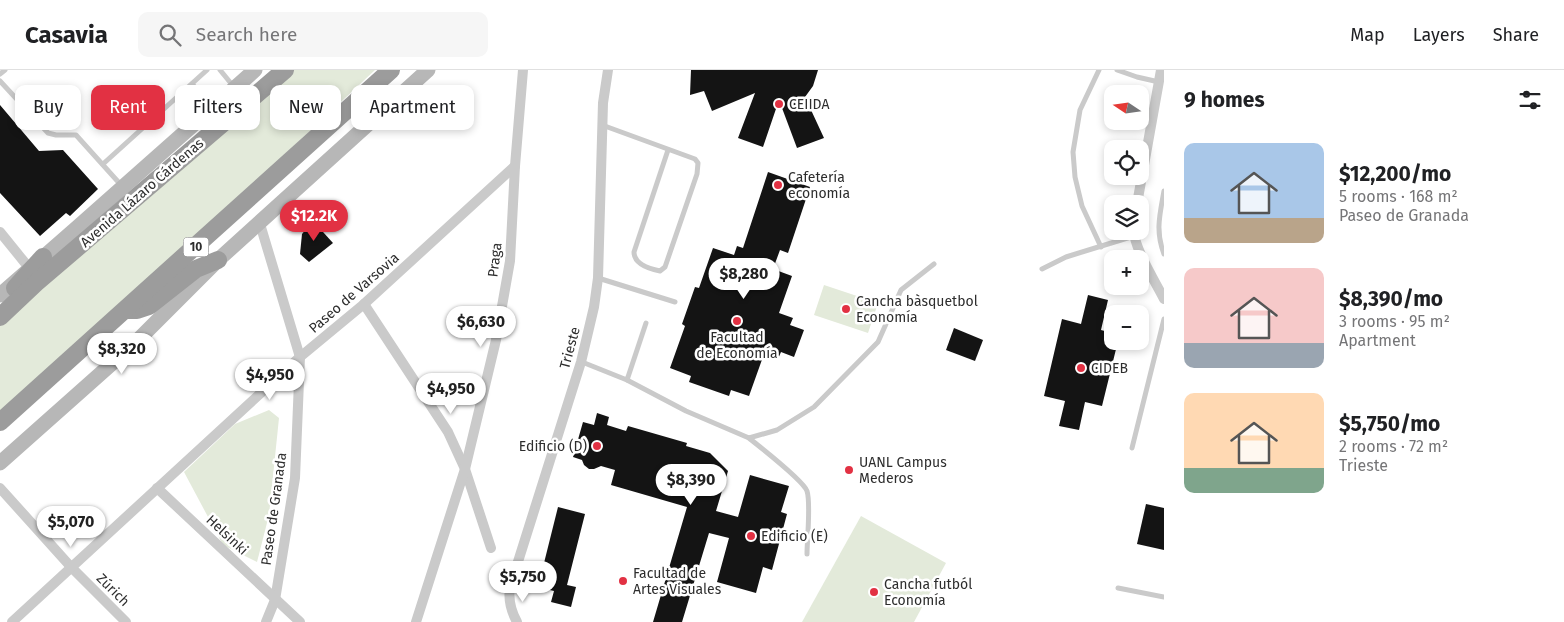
<!DOCTYPE html>
<meta charset="utf-8">
<style>
:root{--surface:#fff;--page:#f6f6f6;--text:#202124;--muted:#757577;--line:#e0e0e0;--accent:#e23143}
body{margin:0;font-family:"Fira Sans",sans-serif;background:var(--page);color:var(--text);height:100vh;display:flex;flex-direction:column;font-size:19px;white-space:nowrap}
*{box-sizing:border-box;margin:0}
p{font-size:16px;color:var(--muted)}
.icon{flex:none;width:28px;height:28px;fill:none;stroke:currentColor;stroke-width:2;stroke-linecap:round;stroke-linejoin:round}
.map{position:relative;flex:1;overflow:hidden}
.drawer{display:flex;flex-direction:column;background:var(--surface);width:400px}
.drawer>*{flex:none}
.banner{position:absolute;left:15px;top:15px;width:475px;height:45px;display:flex;gap:10px}
.needle{width:32px;rotate:283deg}
.buttons{position:absolute;left:1104px;top:15px;display:grid;gap:10px}
.buttons a{display:grid;place-items:center;width:45px;height:45px;border-radius:10px;background:var(--surface);box-shadow:0 2px 8px #0003;font-size:25px}
.price{position:absolute;translate:-50% -42px;padding:0 11px;border-radius:18px;background:#fff;color:#222;font-size:16px;line-height:32px;filter:drop-shadow(0 1px 2px #0008)}
.price::after{content:'';position:absolute;left:50%;top:30px;width:15px;height:11px;margin-left:-8px;background:inherit;clip-path:polygon(0 0,100% 0,50% 100%)}
.price.selected{background:var(--accent);color:#fff}
ul{padding:0;list-style:none}
li{display:flex;align-items:center;gap:15px;height:125px;padding:0 20px}
li span{display:grid;place-items:center;flex:none;width:140px;height:100px;border-radius:10px;color:#555}
li>.icon{margin-inline-start:auto}
span .icon{width:60px;height:60px;fill:#fffc;stroke-width:1}
li b{font-size:21px}
h2{display:flex;justify-content:space-between;align-items:center;height:60px;padding:0 20px;font-size:21px}
.pill{padding:0 18px;border-radius:10px;background:var(--surface);box-shadow:0 2px 8px #0003;font-size:18px;line-height:45px}
.pill.selected{background:var(--accent);color:#fff}
header{display:flex;align-items:center;gap:30px;box-sizing:border-box;height:70px;padding:0 25px;background:var(--surface);border-bottom:1px solid var(--line)}
header strong{font-size:24px}
nav{display:flex;gap:28px;margin-inline-start:auto;font-size:18px}
.search{width:350px;height:45px;background:var(--page);display:flex;align-items:center;gap:12px;box-sizing:border-box;padding:0 18px;border-radius:10px;color:var(--muted);font-size:19px}
main{display:flex;flex:1;min-height:0}
.map>svg:first-child{display:block}
.green{fill:#e3eada}
.building{fill:#141414}
.lines{fill:none;stroke-linecap:round;stroke-linejoin:round}
.service{stroke:#cacaca;stroke-width:5}
.minor{stroke:#cacaca;stroke-width:10}
.secondary{stroke:#b7b7b7;stroke-width:15}
.trunk{stroke:#9c9c9c;stroke-width:18}
.poi-dot{fill:#e23143;stroke:#fff;stroke-width:2}
.labels{text-anchor:middle;dominant-baseline:central;stroke-width:5;stroke-linejoin:round;paint-order:stroke}
.shield{fill:#fff;stroke:#6c6c6c;stroke-width:1}
.shield-label{font-size:12px;font-weight:bold;fill:#2d2d2d}
.poi-label{font-size:14px;fill:#2d2d2d;stroke:#fff;text-anchor:start}
.street-label{font-size:14px;fill:#2d2d2d;stroke:#fff}
</style>
<header>
<strong>Casavia</strong>
<div class="search"><svg class="icon" aria-label="search" viewBox="0 0 24 24"><circle cx="10" cy="10" r="6"/><path d="M15 15l6 6"/></svg>Search here</div>
<nav><a>Map</a><a>Layers</a><a>Share</a></nav>
</header>
<main>
<div class="map">
<svg width="1164" height="552" viewBox="0 0 1164 552">
<rect width="100%" height="100%" fill="#fff"/>
<g class="green">
<polygon points="293,0 375,0 0,351 0,247"/>
<polygon points="824,215 878,233 868,263 814,245"/>
<polygon points="269,340 279,348 269,445 257,492 223,475 184,402 235,354"/>
<polygon points="861,446 946,493 914,552 802,552"/>
</g>
<g class="building">
<polygon points="691,0 818,0 813,16 805,27 824,68 797,78 779,30 763,77 738,68 755,23 712,41 704,21 690,25"/>
<polygon points="0,35 39,81 63,80 98,119 70,146 66,143 40,166 0,123"/>
<polygon points="768,102 810,117 788,183 780,180 773,199 792,206 779,243 793,248 790,255 804,260 794,287 781,282 778,289 764,284 749,326 731,320 729,326 689,312 691,306 670,298 685,256 682,254 695,217 699,218 713,178 734,185 737,176 743,178"/>
<polygon points="313,151 333,173 309,192 300,184 302,164"/>
<polygon points="1088,225 1108,230 1101,260 1112,263 1112,271 1118,271 1102,336 1085,332 1079,360 1059,356 1065,331 1044,326 1062,249 1081,254"/>
<polygon points="954,258 983,270 975,291 946,280"/>
<polygon points="597,343 609,347 607,355 626,361 628,356 687,373 686,376 710,383 728,401 716,441 738,447 750,405 789,416 781,442 787,444 772,500 763,497 756,523 717,512 729,468 709,463 682,552 653,552 687,437 611,415 615,400 601,396 594,399 589,399 584,395 582,390 573,387 583,352 594,355"/>
<polygon points="1146,434 1164,438 1164,480 1137,474"/>
<polygon points="558,437 585,444 567,515 576,517 571,537 551,532 554,521 538,517"/>
</g>
<g class="lines">
<g class="service">
<polyline points="220,0 234,17"/>
<polyline points="1099,0 1080,40 1073,82 1075,107 1082,136 1101,177"/>
<polyline points="1117,0 1137,7 1159,12"/>
<polyline points="0,4 5,0"/>
<polyline points="0,11 48,63 56,65 76,65 121,115"/>
<polyline points="192,14 211,36"/>
<path d="M 602,55 L 695,89 L 698,93 L 697,104 L 665,197 L 660,201 C 650,199 634,194 634,182 L 668,80"/>
<polyline points="103,94 207,0"/>
<path d="M 1164,121 C 1160,144 1155,161 1164,184"/>
<polyline points="1042,199 1066,187 1134,166"/>
<polyline points="598,208 675,232"/>
<polyline points="582,292 627,310 646,253"/>
<polyline points="627,310 686,341 749,368 777,360 814,337 878,272 901,220 934,194"/>
<path d="M 749,368 C 761,378 803,410 807,421 C 811,433 807,470 807,484"/>
<polyline points="1132,378 1164,249"/>
<polyline points="1118,518 1164,527"/>
</g>
<g class="minor">
<polyline points="1137,134 1161,0"/>
<polyline points="260,154 300,287 295,408 275,530 266,552"/>
<path d="M 1134,161 C 1134,178 1156,213 1164,229"/>
<polyline points="0,162 30,199"/>
<polyline points="364,234 448,362 465,399 491,478"/>
<polyline points="0,418 71,497 126,552"/>
<polyline points="157,418 300,552"/>
<polyline points="12,552 300,287 364,234 515,96"/>
<polyline points="416,552 465,399 496,270 510,191 515,96 523,0"/>
<path d="M 517,552 C 511,541 508,530 510,517 L 581,292 L 594,237 L 598,208 L 603,33 L 608,0"/>
</g>
<g class="secondary">
<polyline points="0,225 79,156 255,0"/>
<polyline points="0,393 135,273 218,190 428,0"/>
</g>
<g class="trunk">
<polyline points="15,218 43,187"/>
<polyline points="127,240 137,240 149,236 196,199 218,190"/>
<polyline points="0,247 36,213 285,0"/>
<polyline points="0,352 391,0"/>
</g>
</g>
<g class="poi-dot">
<circle cx="779" cy="34" r="5"/>
<circle cx="778" cy="115" r="5"/>
<circle cx="846" cy="239" r="5"/>
<circle cx="737" cy="251" r="5"/>
<circle cx="1081" cy="298" r="5"/>
<circle cx="597" cy="376" r="5"/>
<circle cx="849" cy="400" r="5"/>
<circle cx="751" cy="466" r="5"/>
<circle cx="623" cy="511" r="5"/>
<circle cx="874" cy="522" r="5"/>
</g>
<g class="labels">
<rect class="shield" x="183.5" y="167.5" width="25" height="19" rx="4"/>
<g class="shield-label">
<text x="196" y="177">10</text>
</g>
<g class="poi-label">
<text x="789" y="34">CEIIDA</text>
<text x="788" y="107">Cafetería<tspan x="788" dy="16">economía</tspan></text>
<text x="856" y="231">Cancha bàsquetbol<tspan x="856" dy="16">Economía</tspan></text>
<text x="737" y="267" text-anchor="middle">Facultad<tspan x="737" dy="16">de Economía</tspan></text>
<text x="1091" y="298">CIDEB</text>
<text x="587" y="376" text-anchor="end">Edificio (D)</text>
<text x="859" y="392">UANL Campus<tspan x="859" dy="16">Mederos</tspan></text>
<text x="761" y="466">Edificio (E)</text>
<text x="633" y="503">Facultad de<tspan x="633" dy="16">Artes Visuales</tspan></text>
<text x="884" y="514">Cancha futból<tspan x="884" dy="16">Economía</tspan></text>
</g>
<g class="street-label">
<text transform="translate(142 123) rotate(-41)">Avenida Lázaro Cárdenas</text>
<text transform="translate(495 190) rotate(-83)">Praga</text>
<text transform="translate(354 223) rotate(-41)">Paseo de Varsovia</text>
<text transform="translate(570 278) rotate(-75)">Trieste</text>
<text transform="translate(274 439) rotate(-82)">Paseo de Granada</text>
<text transform="translate(227 465) rotate(43)">Helsinki</text>
<text transform="translate(113 520) rotate(45)">Zúrich</text>
</g>
</g>
</svg>
<div class="buttons">
<a><svg class="needle" viewBox="-14 -14 28 28"><path d="M0-13l5 13h-10z" fill="#e53935"/><path d="M0 13l5-13h-10z" fill="#757577"/></svg></a>
<a><svg class="icon" aria-label="locate" viewBox="0 0 24 24"><circle cx="12" cy="12" r="6"/><path d="M12 2v4M12 18v4M2 12h4M18 12h4"/></svg></a>
<a><svg class="icon" aria-label="layers" viewBox="0 0 24 24"><path d="M12 4l9 5-9 5-9-5zM3 14l9 5 9-5"/></svg></a>
<a>+</a>
<a>−</a>
</div>
<b class="price selected" style="left:314px;top:172px">$12.2K</b>
<b class="price" style="left:744px;top:230px">$8,280</b>
<b class="price" style="left:481px;top:278px">$6,630</b>
<b class="price" style="left:122px;top:305px">$8,320</b>
<b class="price" style="left:270px;top:331px">$4,950</b>
<b class="price" style="left:451px;top:345px">$4,950</b>
<b class="price" style="left:691px;top:436px">$8,390</b>
<b class="price" style="left:71px;top:478px">$5,070</b>
<b class="price" style="left:523px;top:533px">$5,750</b>
<div class="banner">
<a class="pill">Buy</a>
<a class="pill selected">Rent</a>
<a class="pill">Filters</a>
<a class="pill">New</a>
<a class="pill">Apartment</a>
</div>
</div>
<section class="drawer">
<h2>9 homes<svg class="icon" aria-label="filters" viewBox="0 0 24 24"><path d="M4 7h16M4 17h16"/><circle cx="9" cy="7" r="2"/><circle cx="15" cy="17" r="2"/></svg></h2>
<ul>
<li><span style="background:linear-gradient(#a9c7e8 75%,#b9a48a 0)"><svg class="icon" aria-label="home" viewBox="0 0 24 24"><path d="M3 11l9-7 9 7M6 9v11h12V9"/></svg></span><div><b>$12,200/mo</b><p>5 rooms · 168 m²</p><p>Paseo de Granada</p></div></li>
<li><span style="background:linear-gradient(#f6c9c9 75%,#9aa5b1 0)"><svg class="icon" aria-label="home" viewBox="0 0 24 24"><path d="M3 11l9-7 9 7M6 9v11h12V9"/></svg></span><div><b>$8,390/mo</b><p>3 rooms · 95 m²</p><p>Apartment</p></div></li>
<li><span style="background:linear-gradient(#ffd9b3 75%,#7fa58c 0)"><svg class="icon" aria-label="home" viewBox="0 0 24 24"><path d="M3 11l9-7 9 7M6 9v11h12V9"/></svg></span><div><b>$5,750/mo</b><p>2 rooms · 72 m²</p><p>Trieste</p></div></li>
</ul>
</section>
</main>
